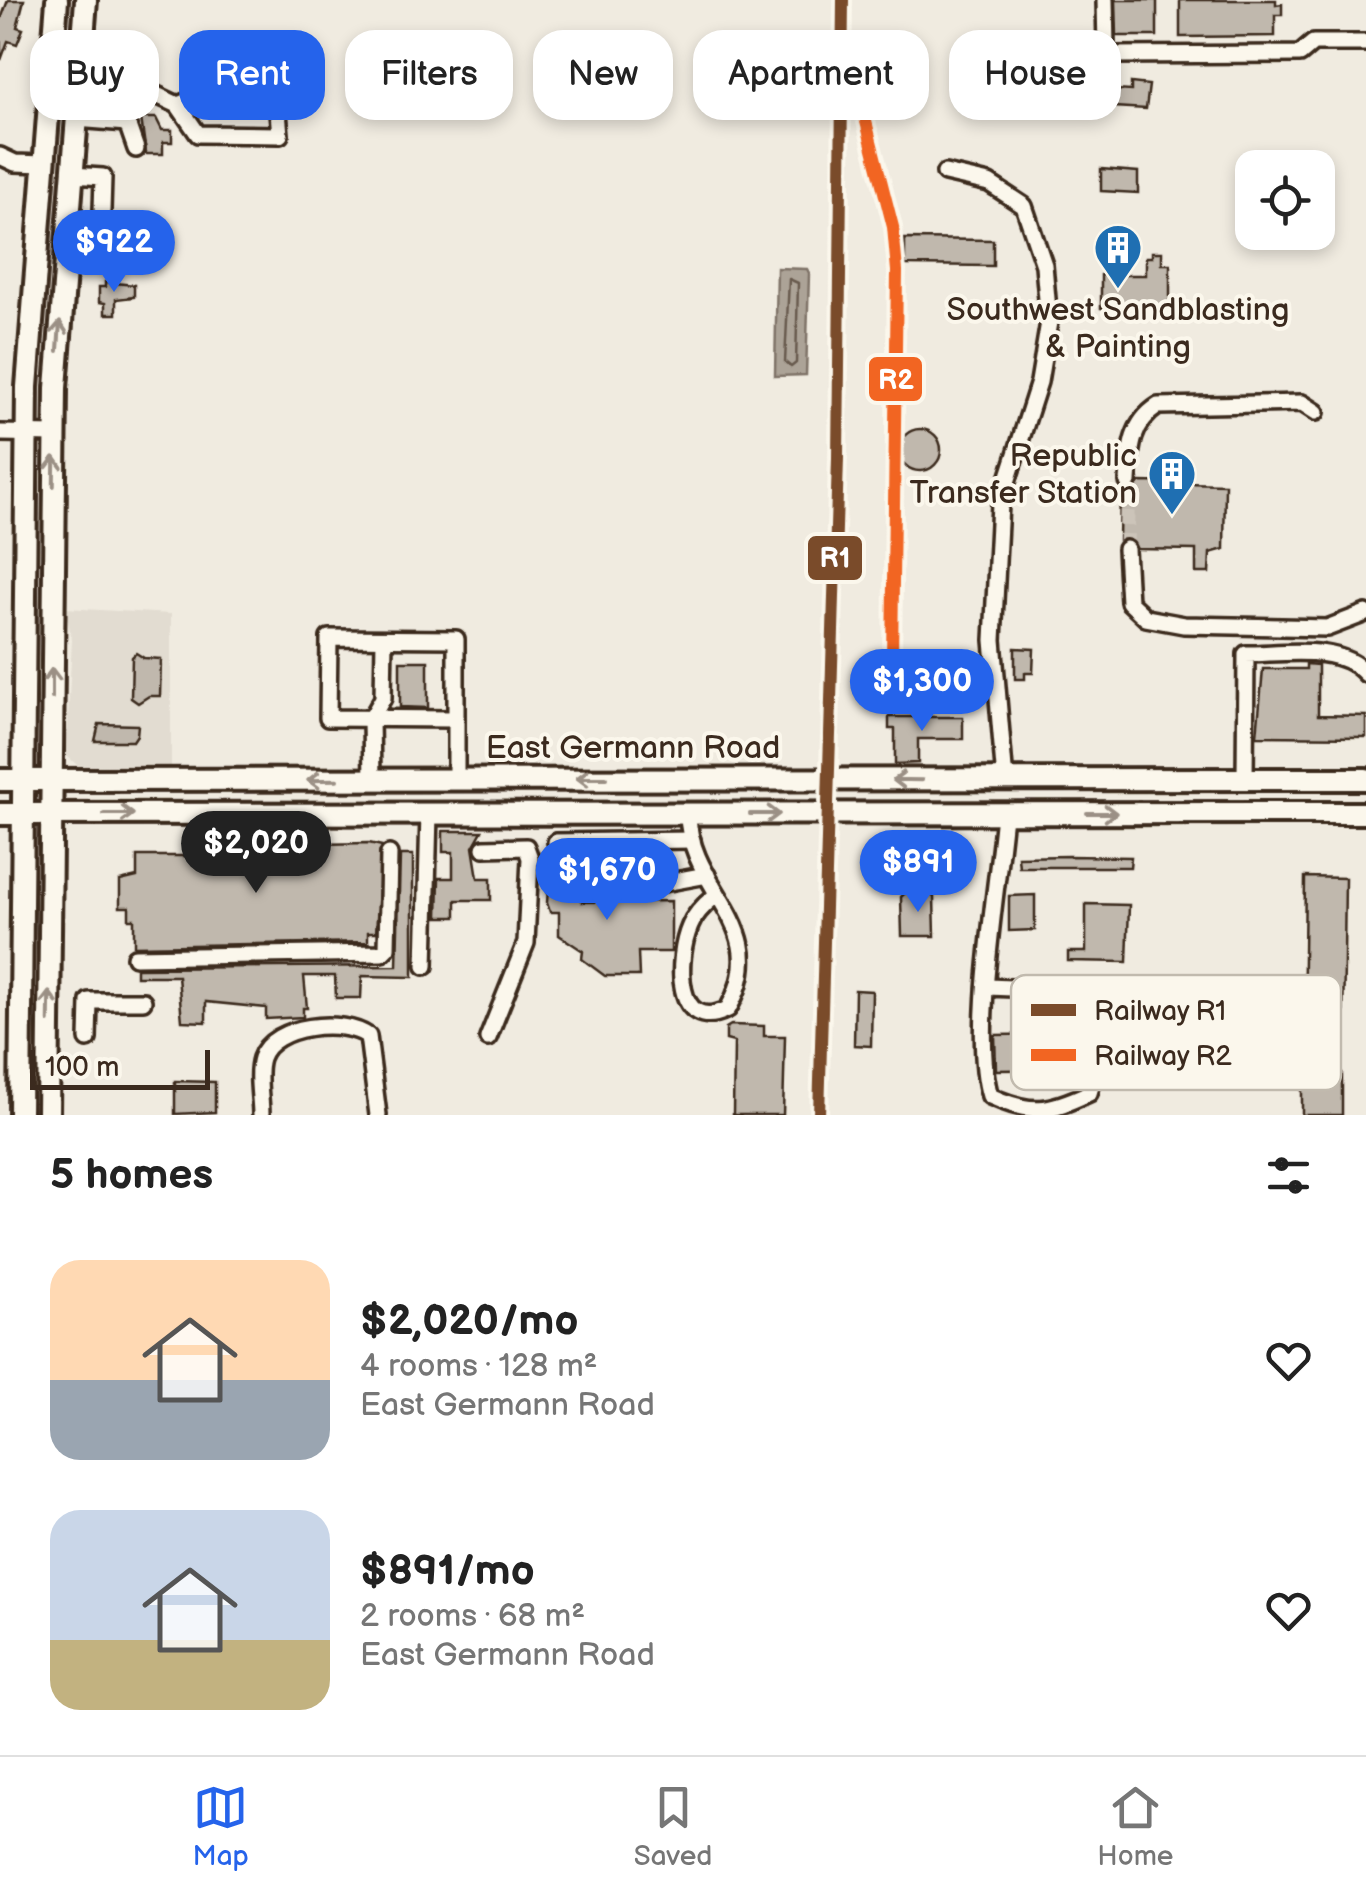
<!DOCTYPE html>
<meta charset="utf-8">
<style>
:root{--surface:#fff;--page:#f6f6f6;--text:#222;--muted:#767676;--line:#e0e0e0;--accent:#2563eb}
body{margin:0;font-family:"Balsamiq Sans",sans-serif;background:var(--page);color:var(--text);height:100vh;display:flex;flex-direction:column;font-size:38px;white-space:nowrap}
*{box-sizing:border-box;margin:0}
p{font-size:32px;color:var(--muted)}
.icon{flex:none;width:55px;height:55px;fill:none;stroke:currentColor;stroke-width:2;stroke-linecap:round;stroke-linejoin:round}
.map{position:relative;height:1115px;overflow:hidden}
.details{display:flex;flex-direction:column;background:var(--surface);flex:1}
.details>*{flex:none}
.banner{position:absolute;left:30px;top:30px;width:1308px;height:90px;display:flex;gap:20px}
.tools{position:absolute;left:1235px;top:150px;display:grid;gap:20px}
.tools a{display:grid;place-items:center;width:100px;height:100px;border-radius:20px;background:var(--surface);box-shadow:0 5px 15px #0003;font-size:50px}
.scale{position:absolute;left:30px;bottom:25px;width:180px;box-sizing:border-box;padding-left:10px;border:5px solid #3b2a1e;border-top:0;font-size:28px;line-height:35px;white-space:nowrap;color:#3b2a1e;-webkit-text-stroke:8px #fbf7ec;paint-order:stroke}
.price{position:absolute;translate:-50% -85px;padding:0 22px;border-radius:35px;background:var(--accent);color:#fff;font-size:32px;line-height:65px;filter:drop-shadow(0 2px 5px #0008)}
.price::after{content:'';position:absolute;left:50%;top:60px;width:30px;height:22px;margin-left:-15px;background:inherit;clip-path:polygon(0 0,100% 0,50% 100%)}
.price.current{background:#222;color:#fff}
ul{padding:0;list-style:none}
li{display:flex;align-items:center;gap:30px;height:250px;padding:0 50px}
li span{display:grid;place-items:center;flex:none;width:280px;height:200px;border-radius:30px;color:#555}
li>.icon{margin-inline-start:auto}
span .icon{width:120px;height:120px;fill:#fffc;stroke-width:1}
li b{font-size:42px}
h2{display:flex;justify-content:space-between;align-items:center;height:120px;padding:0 50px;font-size:42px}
.chip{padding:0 35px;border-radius:30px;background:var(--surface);box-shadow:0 5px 15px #0003;font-size:35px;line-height:90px}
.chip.current{background:var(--accent);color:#fff}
.tab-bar{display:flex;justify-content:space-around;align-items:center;height:140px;border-top:2px solid var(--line);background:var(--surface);font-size:28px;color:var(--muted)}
.tab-bar a{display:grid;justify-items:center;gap:5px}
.tab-bar .current{color:var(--accent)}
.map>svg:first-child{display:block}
.built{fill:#e2dcd1}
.water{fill:#aca397;stroke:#7f7367;stroke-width:2.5}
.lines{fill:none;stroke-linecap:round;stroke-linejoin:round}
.shore{stroke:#685a4e;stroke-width:2.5}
.building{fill:#c0b8ad;stroke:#3b2a1e;stroke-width:2.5}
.minor-tunnel{stroke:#ccc4b9;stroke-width:15;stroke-dasharray:15 8;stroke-linecap:butt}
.minor-casing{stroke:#3b2a1e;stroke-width:22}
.major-casing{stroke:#3b2a1e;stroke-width:28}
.minor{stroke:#fbf7ec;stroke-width:15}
.major{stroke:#fbf7ec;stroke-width:20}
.rail-1-casing{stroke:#fbf7ec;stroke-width:20}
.rail-2-casing{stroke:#fbf7ec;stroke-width:20}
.rail-1{stroke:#7a4b2a;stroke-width:12}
.rail-2{stroke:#f26522;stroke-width:12}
.oneway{stroke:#9b9085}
.labels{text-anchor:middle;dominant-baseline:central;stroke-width:8;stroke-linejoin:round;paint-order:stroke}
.poi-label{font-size:32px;fill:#3b2a1e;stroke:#fbf7ec}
.street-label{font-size:32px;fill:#3b2a1e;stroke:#fbf7ec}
.key{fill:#fbf7ec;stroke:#c1baae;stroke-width:2.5}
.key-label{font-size:28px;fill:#3b2a1e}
.line-badge{stroke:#fbf7ec;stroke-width:4}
.badge-label{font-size:28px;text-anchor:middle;font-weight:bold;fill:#fff}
</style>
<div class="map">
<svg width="1366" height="1115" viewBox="0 0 1366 1115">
<rect width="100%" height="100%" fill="#f0ebe0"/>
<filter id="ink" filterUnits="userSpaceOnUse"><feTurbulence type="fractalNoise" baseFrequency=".01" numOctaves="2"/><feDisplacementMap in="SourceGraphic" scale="20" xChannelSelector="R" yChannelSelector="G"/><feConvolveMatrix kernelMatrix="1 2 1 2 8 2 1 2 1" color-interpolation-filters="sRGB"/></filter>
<g filter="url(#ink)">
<polygon class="built" points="65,608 171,614 171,766 77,765 66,755 72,640"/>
<polygon class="water" points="777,268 807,269 809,273 806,375 775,376"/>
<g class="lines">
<polygon class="shore" points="789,279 798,283 796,363 791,367 785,362"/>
</g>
<g class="building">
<polygon points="8,0 24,0 17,27 23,29 17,44 8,41 1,60 0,22"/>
<polygon points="1116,0 1157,0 1157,36 1117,36"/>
<polygon points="1180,0 1276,0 1276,5 1282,4 1282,15 1275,15 1275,36 1180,37"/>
<polygon points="222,56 263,56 263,69 255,69 255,88 231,88 232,70 222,70"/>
<polygon points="1131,83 1149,85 1146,109 1114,107 1116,90 1131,91"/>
<polygon points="141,118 156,118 162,130 172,130 172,142 163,142 163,154 146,154"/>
<polygon points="1101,169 1138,172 1138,193 1101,191"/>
<polygon points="905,239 993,240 993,266 905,265"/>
<polygon points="1152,252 1162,252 1162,264 1170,264 1170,309 1101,308 1101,275 1146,275 1146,257 1152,257"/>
<polygon points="105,282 134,285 134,297 116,299 116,314 105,314 105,303 99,302 99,287 105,287"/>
<circle cx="920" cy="450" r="21"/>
<polygon points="1139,482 1225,484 1224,549 1210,553 1209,573 1196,573 1196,550 1137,549 1130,539 1119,540 1120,490 1132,492"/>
<polygon points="1015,648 1034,649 1033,673 1025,673 1025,679 1015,679"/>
<polygon points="136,653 144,658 161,659 160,696 149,696 138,703 131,698 132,657"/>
<polygon points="400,661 428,661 428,708 400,707"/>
<polygon points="1306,664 1318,665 1318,715 1366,716 1366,737 1257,736 1263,669 1306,669"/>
<polygon points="889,717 963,717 963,739 918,739 918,763 895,764 895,729 889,729"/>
<polygon points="99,724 138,725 137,735 133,741 95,741"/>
<polygon points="443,831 482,831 473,847 478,878 491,878 491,900 456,900 456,917 438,917 439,878 453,878 453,852 443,852"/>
<polygon points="369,843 382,846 376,932 368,932 368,942 134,946 134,919 129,919 129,907 120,907 120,881 137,877 137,856 216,856 216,846"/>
<polygon points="400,855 413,855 413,977 362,976 361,998 336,998 335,976 304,976 307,1008 303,1008 303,1017 266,1019 266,1008 206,1002 206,1022 182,1021 178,976 136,976 136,968 397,966"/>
<polygon points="1068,856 1131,857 1130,867 1019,867 1018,857"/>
<polygon points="550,859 581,859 582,902 671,901 671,952 638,952 639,976 605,976 582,959 583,951 559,935 559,912 550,912 547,903"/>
<polygon points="1305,877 1345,878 1343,1035 1303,1035"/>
<polygon points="907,891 913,897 928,892 934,897 935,936 902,936 901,897"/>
<polygon points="1035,895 1035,930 1009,931 1009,896"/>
<polygon points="1086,904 1129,905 1127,962 1068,961 1068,952 1086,952"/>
<polygon points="855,990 872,991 871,1046 854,1045"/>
<polygon points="1050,1024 1059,1024 1059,1034 1086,1034 1084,1069 996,1070 995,1035 1050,1034"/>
<polygon points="731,1025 764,1026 764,1036 785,1036 783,1115 733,1115 734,1042 726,1040 726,1028"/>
<rect x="1302" y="1073" width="40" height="42"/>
<polygon points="175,1081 215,1082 215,1112 175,1114"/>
</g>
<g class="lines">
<polyline class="minor-tunnel" points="1126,549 1128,482"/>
<g class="minor-casing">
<g id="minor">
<polyline points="1105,0 1106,48 1112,55 1300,54 1313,43 1366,43"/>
<polyline points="131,83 178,105 194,98 277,101 280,135 198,134 178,105"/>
<polyline points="76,119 127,123 131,83 80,76"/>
<polyline points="127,123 136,149"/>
<polyline points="0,156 15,163 44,164"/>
<polyline points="945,173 989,183 1024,206 1044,265 1049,322 1039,382 1000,504 993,640 1005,781"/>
<polyline points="66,243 101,245 103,177 72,175"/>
<polyline points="0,433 55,434"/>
<path d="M 1128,482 C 1130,452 1130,424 1158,406 L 1302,403 L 1316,412"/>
<polyline points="1126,549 1129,602 1146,618 1184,625 1327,628 1366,613"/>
<polyline points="454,719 328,718 329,638 456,639 456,778"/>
<polyline points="372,779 371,719 383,698 384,639"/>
<path d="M 1245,779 L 1246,654 C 1282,654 1340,643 1366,674"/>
<path d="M 688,814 C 689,892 776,925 728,1009 C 674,1036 676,958 690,926 C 695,913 705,904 715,896"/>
<polyline points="556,842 692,840"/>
<polyline points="484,848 526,847 530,858 526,943 488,1038"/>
<polyline points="604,894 707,875"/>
<polyline points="135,957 382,953 387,948 389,854"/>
<polyline points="425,966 429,813"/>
<path d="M 988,987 L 1085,991 L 1105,1039 L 1089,1093 C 1048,1112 1032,1115 990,1096 C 971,1035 998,885 1004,814"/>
<polyline points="88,1039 89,1001 143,1001"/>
<path d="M 261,1115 C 261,1098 256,1074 261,1058 C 272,1024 344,1018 368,1036 L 378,1115"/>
</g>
</g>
<g class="major-casing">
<g id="major">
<polyline points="0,780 1366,779"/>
<polyline points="0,814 1366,813"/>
<polyline points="20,1115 27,387 57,0"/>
<polyline points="48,1115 56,388 86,0"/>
</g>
</g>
<use href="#minor" class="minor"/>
<use href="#major" class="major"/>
<g class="rail-1-casing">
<polyline id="rail-1" points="819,1115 838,458 843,0"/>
</g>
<g class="rail-2-casing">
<polyline id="rail-2" points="861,102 893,227 897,271 892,660"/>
</g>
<use href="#rail-1" class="rail-1"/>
<use href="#rail-2" class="rail-2"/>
</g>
<defs><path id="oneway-shaft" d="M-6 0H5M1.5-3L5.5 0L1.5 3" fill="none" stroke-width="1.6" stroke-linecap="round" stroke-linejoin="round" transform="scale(2.5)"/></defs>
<g class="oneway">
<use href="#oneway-shaft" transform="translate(59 336) rotate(-86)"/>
<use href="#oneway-shaft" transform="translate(54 471) rotate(-89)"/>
<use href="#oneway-shaft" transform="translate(52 683) rotate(-90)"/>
<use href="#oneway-shaft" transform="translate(591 778) rotate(-180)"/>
<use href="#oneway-shaft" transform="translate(322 780) rotate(179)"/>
<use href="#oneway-shaft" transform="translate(907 780) rotate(-179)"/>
<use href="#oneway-shaft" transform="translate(1102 813)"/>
<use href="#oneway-shaft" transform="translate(119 814)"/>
<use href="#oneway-shaft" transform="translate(765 814)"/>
<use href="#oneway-shaft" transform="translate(49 1006) rotate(-89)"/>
</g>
</g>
<defs>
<g id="building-pin" transform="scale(2.5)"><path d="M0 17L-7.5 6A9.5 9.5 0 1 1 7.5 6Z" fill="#1f6fb2" stroke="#fbf7ec"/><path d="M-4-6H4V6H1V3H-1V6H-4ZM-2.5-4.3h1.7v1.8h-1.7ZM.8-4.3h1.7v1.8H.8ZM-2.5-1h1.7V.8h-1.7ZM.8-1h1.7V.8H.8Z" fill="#fff"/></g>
</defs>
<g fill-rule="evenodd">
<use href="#building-pin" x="1118" y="248"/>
<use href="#building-pin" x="1172" y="474"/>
</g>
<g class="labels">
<g class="poi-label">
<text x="1118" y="310">Southwest Sandblasting<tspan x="1118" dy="37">&amp; Painting</tspan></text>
<text x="1137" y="456" text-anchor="end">Republic<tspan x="1137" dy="37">Transfer Station</tspan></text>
</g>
<g class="street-label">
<text x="633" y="748">East Germann Road</text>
</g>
</g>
<rect x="1011" y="975" width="330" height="115" rx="15" class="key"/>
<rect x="1031" y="1004" width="45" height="12" fill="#7a4b2a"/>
<rect x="1031" y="1049" width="45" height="12" fill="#f26522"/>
<g class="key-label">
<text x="1094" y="1020">Railway R1</text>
<text x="1094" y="1065">Railway R2</text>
</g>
<g class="line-badge">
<rect x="867" y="355" width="57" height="48" rx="10" fill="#f26522"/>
<rect x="806" y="534" width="58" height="48" rx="10" fill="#7a4b2a"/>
</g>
<g class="badge-label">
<text x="896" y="389">R2</text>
<text x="835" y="567">R1</text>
</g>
</svg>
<div class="tools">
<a><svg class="icon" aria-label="locate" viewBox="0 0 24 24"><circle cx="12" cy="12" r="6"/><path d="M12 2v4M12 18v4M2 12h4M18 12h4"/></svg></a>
</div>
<div class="scale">100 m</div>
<b class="price" style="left:114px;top:295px">$922</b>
<b class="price" style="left:922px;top:734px">$1,300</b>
<b class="price current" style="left:256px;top:896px">$2,020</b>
<b class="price" style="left:918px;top:915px">$891</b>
<b class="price" style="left:607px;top:923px">$1,670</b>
<div class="banner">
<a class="chip">Buy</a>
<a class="chip current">Rent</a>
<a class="chip">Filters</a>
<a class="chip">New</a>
<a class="chip">Apartment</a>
<a class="chip">House</a>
</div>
</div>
<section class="details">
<h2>5 homes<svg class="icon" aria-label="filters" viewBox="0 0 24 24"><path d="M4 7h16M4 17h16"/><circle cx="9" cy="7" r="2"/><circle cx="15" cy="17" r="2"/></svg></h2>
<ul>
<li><span style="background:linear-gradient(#ffd9b3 60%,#9aa5b1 0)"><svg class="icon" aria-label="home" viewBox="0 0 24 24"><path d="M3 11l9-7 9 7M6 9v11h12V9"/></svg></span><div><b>$2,020/mo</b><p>4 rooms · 128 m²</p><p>East Germann Road</p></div><svg class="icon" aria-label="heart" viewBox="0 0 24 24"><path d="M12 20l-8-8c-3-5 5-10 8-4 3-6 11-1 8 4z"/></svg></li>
<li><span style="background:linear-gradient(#c9d6e8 65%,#c2b280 0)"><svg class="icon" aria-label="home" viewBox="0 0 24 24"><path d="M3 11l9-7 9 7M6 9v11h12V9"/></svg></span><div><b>$891/mo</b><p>2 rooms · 68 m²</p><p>East Germann Road</p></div><svg class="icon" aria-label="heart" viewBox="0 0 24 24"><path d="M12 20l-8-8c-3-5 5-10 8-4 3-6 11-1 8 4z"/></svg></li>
</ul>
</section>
<nav class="tab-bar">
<a class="current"><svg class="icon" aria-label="map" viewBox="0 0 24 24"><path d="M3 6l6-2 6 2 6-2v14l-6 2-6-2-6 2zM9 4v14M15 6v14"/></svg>Map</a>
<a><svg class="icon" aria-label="saved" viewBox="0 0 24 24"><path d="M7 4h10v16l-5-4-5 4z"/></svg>Saved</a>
<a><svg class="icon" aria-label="home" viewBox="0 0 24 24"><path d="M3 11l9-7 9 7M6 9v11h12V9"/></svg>Home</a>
</nav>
